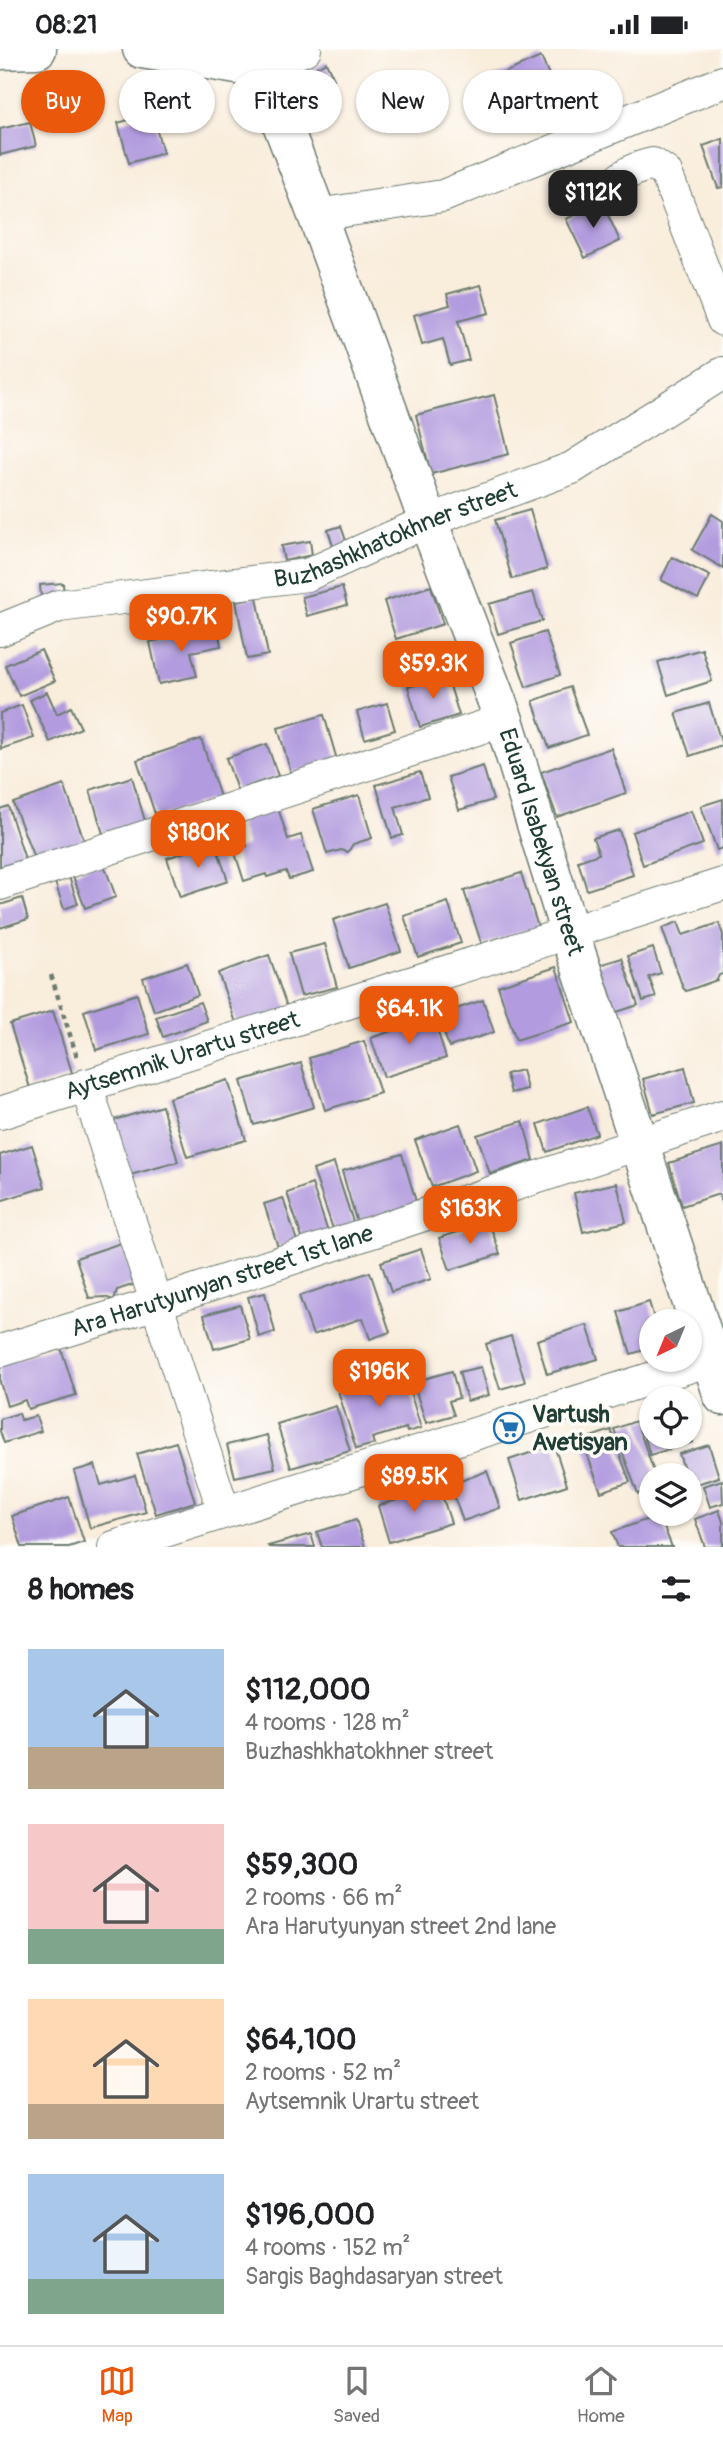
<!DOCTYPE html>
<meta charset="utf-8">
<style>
:root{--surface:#fff;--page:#f2f2f2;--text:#202124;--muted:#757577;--line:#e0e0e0;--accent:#ea580c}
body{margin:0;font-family:Pangolin,sans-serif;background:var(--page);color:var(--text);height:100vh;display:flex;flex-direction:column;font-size:26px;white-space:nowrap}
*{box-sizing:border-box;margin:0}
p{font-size:23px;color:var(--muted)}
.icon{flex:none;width:38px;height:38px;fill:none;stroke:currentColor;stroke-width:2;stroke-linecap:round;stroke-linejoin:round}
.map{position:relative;height:1498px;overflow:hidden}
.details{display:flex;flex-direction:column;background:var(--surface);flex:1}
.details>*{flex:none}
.hud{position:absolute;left:21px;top:21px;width:682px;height:63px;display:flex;gap:14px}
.needle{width:46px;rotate:223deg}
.controls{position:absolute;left:639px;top:1260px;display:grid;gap:14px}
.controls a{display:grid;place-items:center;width:63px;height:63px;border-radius:50%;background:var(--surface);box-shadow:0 2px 5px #0004;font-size:35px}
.price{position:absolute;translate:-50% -60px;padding:0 16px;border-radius:14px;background:var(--accent);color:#fff;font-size:23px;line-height:46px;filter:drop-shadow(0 2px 4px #0008)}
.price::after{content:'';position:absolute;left:50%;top:42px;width:21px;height:16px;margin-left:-10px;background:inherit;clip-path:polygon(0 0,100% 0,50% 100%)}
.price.on{background:#222;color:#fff}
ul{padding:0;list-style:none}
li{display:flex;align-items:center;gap:21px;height:175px;padding:0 28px}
li span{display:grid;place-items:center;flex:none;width:196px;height:140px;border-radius:0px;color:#555}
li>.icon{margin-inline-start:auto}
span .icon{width:84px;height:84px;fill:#fffc;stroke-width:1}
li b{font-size:30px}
h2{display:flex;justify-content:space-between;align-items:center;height:84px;padding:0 28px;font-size:30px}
.chip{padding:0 24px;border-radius:32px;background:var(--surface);box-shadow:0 2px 5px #0004;font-size:24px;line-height:63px}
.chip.on{background:var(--accent);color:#fff}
.status{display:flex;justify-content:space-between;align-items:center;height:49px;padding:0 35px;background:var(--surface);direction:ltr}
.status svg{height:19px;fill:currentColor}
.tab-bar{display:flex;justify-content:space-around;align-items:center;height:98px;border-top:2px solid var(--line);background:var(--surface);font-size:19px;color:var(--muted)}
.tab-bar a{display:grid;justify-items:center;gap:4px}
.tab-bar .on{color:var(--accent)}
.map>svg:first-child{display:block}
.building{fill:#b29cdf}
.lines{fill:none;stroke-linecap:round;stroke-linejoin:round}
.minor-casing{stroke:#6b7b6f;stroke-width:34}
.major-casing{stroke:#6b7b6f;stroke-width:41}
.path{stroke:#6b7b6f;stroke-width:4.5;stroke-dasharray:5 5;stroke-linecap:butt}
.minor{stroke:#fff;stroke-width:32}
.major{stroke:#fff;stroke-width:38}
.labels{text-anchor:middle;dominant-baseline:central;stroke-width:7;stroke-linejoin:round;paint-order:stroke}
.street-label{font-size:24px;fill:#1f3d34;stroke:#fdfcf7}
.poi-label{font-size:24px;font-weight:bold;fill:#1f3d34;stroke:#fdfcf7;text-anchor:start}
</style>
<div class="status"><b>08:21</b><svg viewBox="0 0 49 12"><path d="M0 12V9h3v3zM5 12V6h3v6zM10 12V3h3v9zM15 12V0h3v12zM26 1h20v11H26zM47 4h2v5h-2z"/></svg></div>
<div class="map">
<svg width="723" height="1498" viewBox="0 0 723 1498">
<rect width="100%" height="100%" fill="#fdfcf7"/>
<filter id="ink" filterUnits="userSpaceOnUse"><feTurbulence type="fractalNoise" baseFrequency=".0143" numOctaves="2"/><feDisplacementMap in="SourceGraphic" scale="14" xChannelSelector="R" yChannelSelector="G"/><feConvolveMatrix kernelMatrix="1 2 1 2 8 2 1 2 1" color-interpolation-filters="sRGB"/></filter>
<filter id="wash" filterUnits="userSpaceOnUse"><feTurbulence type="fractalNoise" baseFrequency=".00686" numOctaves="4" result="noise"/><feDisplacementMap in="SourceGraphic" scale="28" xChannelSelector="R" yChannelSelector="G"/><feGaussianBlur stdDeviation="1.57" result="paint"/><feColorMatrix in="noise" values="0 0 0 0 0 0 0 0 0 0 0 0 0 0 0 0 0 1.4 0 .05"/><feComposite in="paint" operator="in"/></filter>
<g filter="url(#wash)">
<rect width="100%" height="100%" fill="#f9eddc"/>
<g id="blocks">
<g class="building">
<polygon points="541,8 557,44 503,67 487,31"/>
<polygon points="326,13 334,30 308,42 300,26"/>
<polygon points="152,64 163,104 129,114 118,74"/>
<polygon points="30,73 36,97 0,106 0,80"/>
<polygon points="723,90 723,138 718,139 703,97"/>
<polygon points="602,153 620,192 585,209 566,170"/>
<polygon points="481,236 489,264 458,272 469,311 450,316 443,290 422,296 414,266 450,256 447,245"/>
<polygon points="494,346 509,405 431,425 416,366"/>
<polygon points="530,461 547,520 512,530 495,471"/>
<polygon points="712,465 723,472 723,519 692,501"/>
<polygon points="341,477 347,495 334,500 328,481"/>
<polygon points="310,492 312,506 284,512 281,497"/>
<polygon points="672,508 710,527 698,550 661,531"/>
<polygon points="63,534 64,549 41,550 40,536"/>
<polygon points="431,537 443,575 396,590 384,552"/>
<polygon points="342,538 347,556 307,567 302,548"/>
<polygon points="533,543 542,572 498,585 489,555"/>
<polygon points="257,548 268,606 247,610 236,552"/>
<polygon points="218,579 221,597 191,603 197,627 159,635 150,593"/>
<polygon points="545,583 560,626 526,638 511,594"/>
<polygon points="702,600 712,632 668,646 658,613"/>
<polygon points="41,601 55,632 19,647 5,616"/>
<polygon points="447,627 459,666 420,678 408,638"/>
<polygon points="570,638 587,686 549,699 533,652"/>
<polygon points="47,643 57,665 71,658 81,679 50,693 30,651"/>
<polygon points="387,654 395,681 365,690 357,663"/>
<polygon points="709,654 722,696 690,707 676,664"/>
<polygon points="22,656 34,689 1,700 0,664"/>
<polygon points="324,666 337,711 291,724 278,679"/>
<polygon points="201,690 220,748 156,768 137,711"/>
<polygon points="267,695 278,727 237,741 226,709"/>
<polygon points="611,699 626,744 557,768 541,723"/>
<polygon points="483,717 493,751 459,761 448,728"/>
<polygon points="420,723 428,748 395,758 403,786 392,789 376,736"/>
<polygon points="132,728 145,772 103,785 90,741"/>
<polygon points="64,736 84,791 34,809 13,754"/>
<polygon points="359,746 372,789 353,795 348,803 341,801 327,805 313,760"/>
<polygon points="723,750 723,799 717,801 701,757"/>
<polygon points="8,757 25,810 0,818 0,760"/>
<polygon points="278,759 288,790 301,786 313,823 289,830 286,822 267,828 266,825 244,832 234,801 247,797 239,772"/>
<polygon points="691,762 703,795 643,816 632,783"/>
<polygon points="619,781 633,826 587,841 578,812 599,805 593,789"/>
<polygon points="215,793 228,832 180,848 167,809"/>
<polygon points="103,813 116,848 85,859 72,824"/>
<polygon points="521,824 538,878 482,896 464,842"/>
<polygon points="69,828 78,855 64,860 55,833"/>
<polygon points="22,849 28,870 0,879 0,856"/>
<polygon points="448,853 461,894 418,908 404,867"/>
<polygon points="385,854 401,902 349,919 333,871"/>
<polygon points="678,873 683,886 719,874 723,886 723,925 719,926 717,931 686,942 683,939 662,879"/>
<polygon points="325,895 337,938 301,947 289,904"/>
<polygon points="653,899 661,924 649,928 656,948 643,952 628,907"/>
<polygon points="269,906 288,961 238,979 218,924"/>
<polygon points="622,909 638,956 611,965 596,917"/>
<polygon points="187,914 198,946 154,962 143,929"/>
<polygon points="556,918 574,973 516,991 498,937"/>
<polygon points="137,945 149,985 96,1001 84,962"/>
<polygon points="483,951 494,983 449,998 438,966"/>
<polygon points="200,953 207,972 163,988 156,968"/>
<polygon points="53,962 73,1027 30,1039 10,975"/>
<polygon points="432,964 446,1009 384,1028 371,989 398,980 397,976"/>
<polygon points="364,992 380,1044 325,1061 309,1009"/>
<polygon points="301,1014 314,1058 254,1076 241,1032"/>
<polygon points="685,1018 694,1054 653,1065 643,1030"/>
<polygon points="522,1021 527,1040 511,1044 506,1025"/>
<polygon points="228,1031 246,1091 187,1108 169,1049"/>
<polygon points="162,1057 178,1113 130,1126 114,1071"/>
<polygon points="587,1058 597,1085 547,1103 538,1075"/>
<polygon points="523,1072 534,1111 490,1125 477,1086"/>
<polygon points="460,1075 476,1122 432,1138 415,1091"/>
<polygon points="32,1096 45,1138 0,1152 0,1106"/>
<polygon points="723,1097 723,1157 719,1145 682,1157 669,1114"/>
<polygon points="402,1105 417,1156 357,1174 342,1122"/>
<polygon points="334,1114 354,1176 334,1183 313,1121"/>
<polygon points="617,1134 626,1173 583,1183 574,1144"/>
<polygon points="312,1135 328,1183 303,1192 287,1144"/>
<polygon points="283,1149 297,1192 278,1198 264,1155"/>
<polygon points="489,1173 500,1205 450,1221 439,1189"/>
<polygon points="121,1194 135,1235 117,1241 114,1251 104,1248 89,1249 76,1209"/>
<polygon points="421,1200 431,1230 391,1243 381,1213"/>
<polygon points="370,1223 390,1283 370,1290 363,1269 313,1286 299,1247"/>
<polygon points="265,1244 275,1283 259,1288 248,1248"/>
<polygon points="649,1253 655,1272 651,1272 651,1299 631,1305 618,1263"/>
<polygon points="240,1256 250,1290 214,1300 204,1266"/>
<polygon points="587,1276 598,1310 547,1325 537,1291"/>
<polygon points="511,1287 525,1333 500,1340 486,1295"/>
<polygon points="60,1296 76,1346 28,1360 25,1351 7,1357 0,1333 0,1315"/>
<polygon points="481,1318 489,1346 467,1352 459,1323"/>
<polygon points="452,1322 459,1349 449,1352 454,1366 426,1374 413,1333"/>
<polygon points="404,1323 421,1379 407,1383 406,1379 372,1389 374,1395 356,1400 338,1342"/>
<polygon points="336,1357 350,1402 291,1419 277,1375"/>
<polygon points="19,1364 21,1371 36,1367 41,1382 4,1394 0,1382 0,1370"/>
<polygon points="651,1370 651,1388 690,1388 690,1383 693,1393 650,1406 640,1373"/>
<polygon points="636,1372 655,1426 651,1426 651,1440 638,1445 614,1380"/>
<polygon points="611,1381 630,1433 601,1443 582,1391"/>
<polygon points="267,1386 275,1419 235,1428 227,1396"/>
<polygon points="176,1393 195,1453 156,1465 137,1405"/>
<polygon points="554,1396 567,1436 522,1451 509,1411"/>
<polygon points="709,1396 719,1428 690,1437 690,1426 686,1426 679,1405"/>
<polygon points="95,1416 101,1436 135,1426 146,1463 90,1479 74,1422"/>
<polygon points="487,1422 500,1459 463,1472 450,1436"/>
<polygon points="722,1431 723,1454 710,1458 703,1437"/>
<polygon points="439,1437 451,1474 389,1493 378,1457"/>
<polygon points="69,1448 84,1493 69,1498 22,1498 12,1467"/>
<polygon points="719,1461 723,1473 723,1498 705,1498 695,1470"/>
<polygon points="659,1466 672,1498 618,1498 612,1483"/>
<polygon points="356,1471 365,1498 322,1498 317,1483"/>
<polygon points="311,1485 315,1498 269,1498 268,1497"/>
</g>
</g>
</g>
<g filter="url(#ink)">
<use href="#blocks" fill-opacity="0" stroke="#6b7b6f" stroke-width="2"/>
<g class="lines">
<g class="minor-casing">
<g id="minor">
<polyline points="261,20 305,0"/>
<path d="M 606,143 C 620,127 633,119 653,115 L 666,124 L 723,271"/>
<polyline points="317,166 443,147 723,33"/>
<path id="s1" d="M 0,581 L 59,557 L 307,526 L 428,472 L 572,419 L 723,324"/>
<polyline points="0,835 504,671"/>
<polyline points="86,1036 224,1463"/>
<path id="s2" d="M 0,1064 L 723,835"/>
<path id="s3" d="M 0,1302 L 157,1254 L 723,1067"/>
<polyline points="114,1498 723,1307"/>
</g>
</g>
<g class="major-casing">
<g id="major">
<path id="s4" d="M 142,0 L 261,20 L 317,166 L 428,472 L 504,671 L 569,882 L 723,1347"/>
<polyline points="0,1 37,0"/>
</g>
</g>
<polyline class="path" points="51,926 78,1011"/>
<use href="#minor" class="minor"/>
<use href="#major" class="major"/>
</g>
</g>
<defs>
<g id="supermarket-ring" transform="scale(1.575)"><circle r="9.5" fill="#fdfcf7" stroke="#1f6fb2" stroke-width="1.5"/><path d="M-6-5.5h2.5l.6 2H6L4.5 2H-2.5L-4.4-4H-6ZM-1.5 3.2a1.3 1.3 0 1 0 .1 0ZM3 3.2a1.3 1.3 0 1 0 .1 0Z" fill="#1f6fb2"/></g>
</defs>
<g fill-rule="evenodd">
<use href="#supermarket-ring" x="509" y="1379"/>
</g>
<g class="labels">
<g class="street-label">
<text stroke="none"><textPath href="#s1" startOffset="410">Buzhashkhatokhner street</textPath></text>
<text stroke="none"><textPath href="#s4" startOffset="943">Eduard Isabekyan street</textPath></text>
<text stroke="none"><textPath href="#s2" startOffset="191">Aytsemnik Urartu street</textPath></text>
<text stroke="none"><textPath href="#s3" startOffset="233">Ara Harutyunyan street 1st lane</textPath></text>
</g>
<g class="poi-label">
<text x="532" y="1365">Vartush<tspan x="532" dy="28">Avetisyan</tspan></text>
</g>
</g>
</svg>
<div class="controls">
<a><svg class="needle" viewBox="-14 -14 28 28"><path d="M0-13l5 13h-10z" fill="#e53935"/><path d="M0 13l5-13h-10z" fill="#757577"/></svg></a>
<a><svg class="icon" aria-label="locate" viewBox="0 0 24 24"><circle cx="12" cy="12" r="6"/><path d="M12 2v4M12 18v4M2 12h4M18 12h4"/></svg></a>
<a><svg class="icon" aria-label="layers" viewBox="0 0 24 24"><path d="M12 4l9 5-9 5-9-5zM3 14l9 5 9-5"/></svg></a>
</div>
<b class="price on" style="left:593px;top:181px">$112K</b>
<b class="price" style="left:181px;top:605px">$90.7K</b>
<b class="price" style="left:433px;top:652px">$59.3K</b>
<b class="price" style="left:198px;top:821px">$180K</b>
<b class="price" style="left:409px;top:997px">$64.1K</b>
<b class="price" style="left:470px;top:1197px">$163K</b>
<b class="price" style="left:379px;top:1360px">$196K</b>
<b class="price" style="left:414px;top:1465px">$89.5K</b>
<div class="hud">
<a class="chip on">Buy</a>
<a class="chip">Rent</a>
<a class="chip">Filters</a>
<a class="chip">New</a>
<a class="chip">Apartment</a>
</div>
</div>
<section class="details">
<h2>8 homes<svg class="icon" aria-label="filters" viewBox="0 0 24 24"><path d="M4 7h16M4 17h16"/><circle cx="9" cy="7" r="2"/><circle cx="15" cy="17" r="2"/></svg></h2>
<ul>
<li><span style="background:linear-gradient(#a9c7e8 70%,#b9a48a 0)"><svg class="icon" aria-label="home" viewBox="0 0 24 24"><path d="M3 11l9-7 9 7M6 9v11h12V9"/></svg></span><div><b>$112,000</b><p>4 rooms · 128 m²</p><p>Buzhashkhatokhner street</p></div></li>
<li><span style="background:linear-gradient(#f6c9c9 75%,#7fa58c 0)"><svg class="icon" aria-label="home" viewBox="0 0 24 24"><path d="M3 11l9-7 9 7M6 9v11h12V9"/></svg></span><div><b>$59,300</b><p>2 rooms · 66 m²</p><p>Ara Harutyunyan street 2nd lane</p></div></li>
<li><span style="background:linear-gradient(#ffd9b3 75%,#b9a48a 0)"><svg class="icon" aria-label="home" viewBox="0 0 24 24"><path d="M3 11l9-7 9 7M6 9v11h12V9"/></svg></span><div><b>$64,100</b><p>2 rooms · 52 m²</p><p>Aytsemnik Urartu street</p></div></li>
<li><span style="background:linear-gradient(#a9c7e8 75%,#7fa58c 0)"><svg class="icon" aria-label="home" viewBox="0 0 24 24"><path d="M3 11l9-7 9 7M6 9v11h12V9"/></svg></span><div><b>$196,000</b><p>4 rooms · 152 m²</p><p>Sargis Baghdasaryan street</p></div></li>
</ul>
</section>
<nav class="tab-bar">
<a class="on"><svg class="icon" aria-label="map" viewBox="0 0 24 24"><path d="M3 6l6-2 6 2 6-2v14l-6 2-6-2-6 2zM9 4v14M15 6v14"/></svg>Map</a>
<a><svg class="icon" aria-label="saved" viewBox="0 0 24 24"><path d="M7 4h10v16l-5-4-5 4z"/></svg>Saved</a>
<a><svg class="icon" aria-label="home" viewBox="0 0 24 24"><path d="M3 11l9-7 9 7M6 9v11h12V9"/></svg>Home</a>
</nav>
